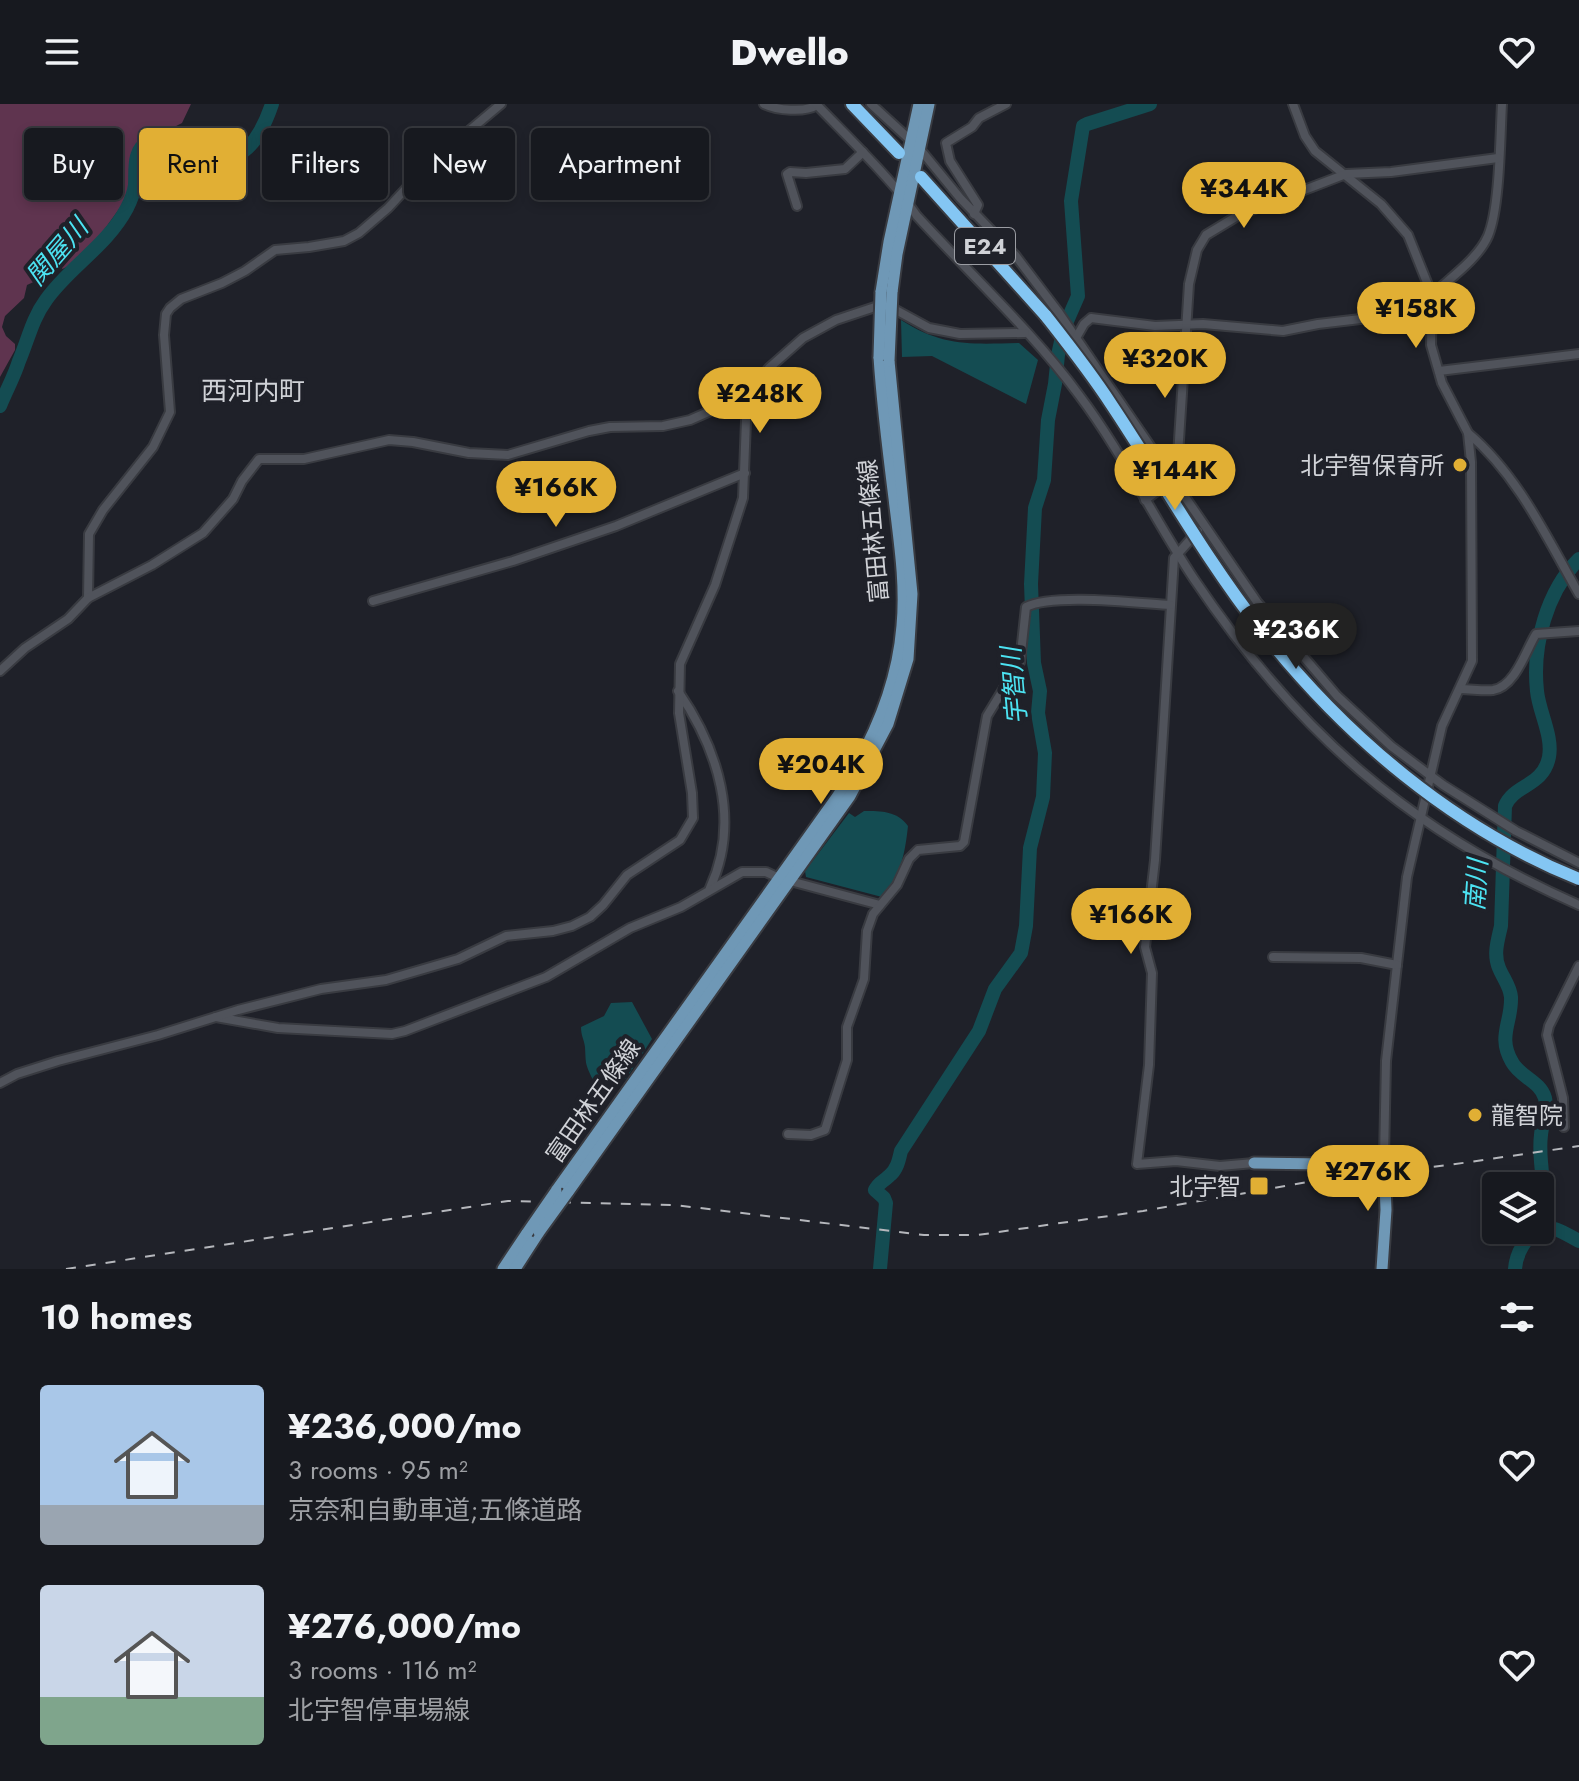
<!DOCTYPE html>
<meta charset="utf-8">
<style>
:root{--surface:#17191f;--page:#24262c;--text:#f1f3f6;--muted:#9ea0a4;--line:#36383d;--accent:#e1af34}
body{margin:0;font-family:Jost,"Noto Sans JP",sans-serif;background:var(--page);color:var(--text);height:100vh;display:flex;flex-direction:column;font-size:30px;white-space:nowrap}
*{box-sizing:border-box;margin:0}
p{font-size:26px;color:var(--muted)}
.icon{flex:none;width:44px;height:44px;fill:none;stroke:currentColor;stroke-width:2;stroke-linecap:round;stroke-linejoin:round}
.map{position:relative;height:1165px;overflow:hidden}
.sheet{display:flex;flex-direction:column;background:var(--surface);flex:1}
.sheet>*{flex:none}
.top-card{position:absolute;left:24px;top:24px;width:800px;height:72px;display:flex;gap:16px}
.tools{position:absolute;left:1482px;top:1068px;display:grid;gap:16px}
.tools a{display:grid;place-items:center;width:72px;height:72px;border-radius:8px;background:var(--surface);box-shadow:0 4px 12px #0003,0 0 0 2px var(--line);font-size:40px}
.price{position:absolute;translate:-50% -68px;padding:0 18px;border-radius:28px;background:var(--accent);color:#111;font-size:26px;line-height:52px;filter:drop-shadow(0 2px 4px #0008)}
.price::after{content:'';position:absolute;left:50%;top:48px;width:24px;height:18px;margin-left:-12px;background:inherit;clip-path:polygon(0 0,100% 0,50% 100%)}
.price.selected{background:#222;color:#fff}
ul{padding:0;list-style:none}
li{display:flex;align-items:center;gap:24px;height:200px;padding:0 40px}
li span{display:grid;place-items:center;flex:none;width:224px;height:160px;border-radius:8px;color:#555}
li>.icon{margin-inline-start:auto}
span .icon{width:96px;height:96px;fill:#fffc;stroke-width:1}
li b{font-size:34px}
h2{display:flex;justify-content:space-between;align-items:center;height:96px;padding:0 40px;font-size:34px}
.tag{padding:0 28px;border-radius:8px;background:var(--surface);box-shadow:0 4px 12px #0003,0 0 0 2px var(--line);font-size:28px;line-height:72px}
.tag.selected{background:var(--accent);color:#111}
header{display:flex;justify-content:space-between;align-items:center;height:104px;padding:0 40px;background:var(--surface);font-size:36px;font-weight:800}
.map>svg:first-child{display:block}
.green{fill:#5f344f}
.water{fill:#144c52}
.lines{fill:none;stroke-linecap:round;stroke-linejoin:round}
.river{stroke:#144c52;stroke-width:14}
.minor-casing{stroke:#393b41;stroke-width:12}
.major-casing{stroke:#393b41;stroke-width:15}
.highway-casing{stroke:#393b41;stroke-width:16}
.minor{stroke:#50535b;stroke-width:8}
.major{stroke:#6f98b6;stroke-width:11}
.highway{stroke:#84c6f3;stroke-width:12}
.rail{stroke:#b5b7bc;stroke-width:2;stroke-dasharray:10 10;stroke-linecap:butt}
.major-bridge-casing{stroke:#393b41;stroke-width:15;stroke-linecap:butt}
.highway-bridge-casing{stroke:#393b41;stroke-width:16;stroke-linecap:butt}
.major-bridge{stroke:#6f98b6;stroke-width:11}
.highway-bridge{stroke:#84c6f3;stroke-width:12}
.poi-dot{fill:#e1af34;stroke:#1f2129;stroke-width:3}
.labels{text-anchor:middle;dominant-baseline:central;stroke-width:8;stroke-linejoin:round;paint-order:stroke}
.shield{fill:#1f2129;stroke:#9b9da3;stroke-width:2}
.shield-label{font-size:22px;font-weight:bold;fill:#d0d2d7}
.poi-label{font-size:24px;fill:#d0d2d7;stroke:#1f2129;text-anchor:end}
.street-label{font-size:24px;fill:#d0d2d7;stroke:#1f2129}
.water-label{font-size:26px;font-style:italic;fill:#4ce3f2;stroke:#1f2129}
.neighbourhood-label{font-size:26px;fill:#d0d2d7;stroke:#1f2129}
</style>
<header><svg class="icon" aria-label="menu" viewBox="0 0 24 24"><path d="M4 6h16M4 12h16M4 18h16"/></svg>Dwello<svg class="icon" aria-label="heart" viewBox="0 0 24 24"><path d="M12 20l-8-8c-3-5 5-10 8-4 3-6 11-1 8 4z"/></svg></header>
<div class="map">
<svg width="1579" height="1165" viewBox="0 0 1579 1165">
<rect width="100%" height="100%" fill="#1f2129"/>
<polygon class="green" points="0,0 191,0 182,19 137,42 132,56 127,94 96,137 69,162 27,181 24,194 5,212 2,223 6,232 15,240 15,246 0,273"/>
<g class="water">
<path d="M 901,216 C 943,243 971,240 1019,239 L 1038,256 L 1026,300 L 932,252 L 902,253 Z"/>
<path d="M 864,707 C 882,707 897,707 908,722 C 905,749 901,772 882,793 L 806,773 L 805,767 L 849,709 L 855,713 Z"/>
<path d="M 632,898 L 652,935 L 626,975 L 593,976 C 585,959 586,961 585,943 C 584,935 581,932 581,923 L 604,912 L 611,899 Z"/>
</g>
<g class="lines">
<g class="river">
<path d="M 0,302 C 6,287 14,273 19,257 C 28,236 32,215 46,196 C 69,163 107,142 127,104 C 130,98 134,89 135,81 C 136,67 132,45 149,38 C 166,30 181,46 195,50 C 206,52 228,54 238,50 C 255,44 267,15 272,0"/>
<path d="M 1545,1123 C 1549,1092 1537,1061 1541,1031 C 1542,1018 1548,1007 1545,994 C 1540,977 1520,973 1512,958 C 1497,932 1512,919 1511,893 C 1510,882 1503,874 1499,864 C 1493,850 1498,836 1501,822 L 1505,702 C 1514,680 1543,683 1549,653 C 1553,632 1539,608 1537,587 C 1532,541 1547,487 1579,455"/>
<path d="M 1540,1125 C 1553,1120 1567,1131 1579,1137"/>
<path d="M 880,1165 L 886,1099 L 884,1094 L 875,1086 C 879,1078 883,1078 889,1072 C 897,1066 899,1056 901,1047 L 979,927 L 995,885 L 1021,849 L 1026,822 L 1030,744 L 1043,693 L 1045,649 L 1038,609 L 1040,587 L 1034,559 L 1031,480 L 1035,404 L 1044,376 L 1048,316 L 1055,280 L 1058,251 L 1064,224 L 1078,192 L 1071,97 L 1083,22 L 1087,20 L 1150,0"/>
<path d="M 1515,1165 C 1516,1150 1525,1133 1539,1126"/>
</g>
<g class="minor-casing">
<g id="minor">
<path d="M 764,0 C 777,6 804,9 817,1"/>
<path d="M 816,0 C 844,29 873,57 899,88 C 905,95 911,104 917,112 C 970,170 1033,228 1079,291 C 1122,348 1154,415 1194,475 C 1297,628 1409,727 1579,801"/>
<polyline points="871,0 919,44 960,94 1015,151 1059,209 1257,498 1337,592 1391,642 1443,681 1516,727 1579,759"/>
<polyline points="1293,0 1305,32 1315,47 1381,100 1408,131 1432,191 1431,241 1442,279 1468,329 1471,358 1472,557 1442,622 1407,773 1386,957 1384,1054"/>
<polyline points="797,102 787,70 790,68 806,69 845,65 863,48"/>
<polyline points="974,110 978,101 950,57 946,39 972,23 979,14 1006,0"/>
<path d="M 1432,191 C 1450,174 1478,155 1488,132 C 1500,103 1500,34 1502,0"/>
<polyline points="1076,234 1084,220 1091,214 1155,222 1203,220 1283,227 1318,220 1369,214 1431,220"/>
<polyline points="1439,267 1579,250"/>
<path d="M 1468,329 C 1518,371 1547,434 1579,490"/>
<polyline points="1145,396 1172,376 1177,367 1189,180 1197,146 1206,131 1239,111 1346,70 1391,68 1498,54"/>
<polyline points="1198,427 1174,454 1155,756 1145,843 1152,869 1149,961 1137,1060 1176,1057 1220,1062 1254,1059"/>
<polyline points="88,494 89,430 103,406 153,343 170,308 164,231 166,210 170,204 181,195 222,179 245,167 275,146 309,143 344,137 359,129 388,104 427,62 501,0"/>
<polyline points="373,497 513,457 616,422 745,369"/>
<polyline points="0,567 25,544 68,515 88,494 152,461 203,429 233,395 242,377 259,355 304,355 389,336 413,338 469,349 508,351 589,327 610,323 663,322 690,316 747,291 769,264 803,234 836,216 875,203 894,205 929,224 960,230 1025,229"/>
<path d="M 1460,585 C 1471,585 1483,587 1493,586 C 1515,583 1526,546 1536,530 L 1579,527"/>
<path d="M 678,587 C 718,645 741,717 710,784"/>
<polyline points="1273,853 1361,854 1397,861"/>
<polyline points="216,913 278,924 392,930 405,927 546,873 630,824 681,803 742,768 766,768 779,774 880,801"/>
<polyline points="0,979 17,970 58,957 158,931 238,906 321,885 386,876 458,855 506,832 553,827 572,822 590,813 603,801 627,771 680,736 693,714 692,689 679,609 680,560 715,481 743,394 747,291"/>
<polyline points="1564,1023 1563,994 1547,931 1549,922 1579,862"/>
<path d="M 788,1030 L 811,1031 L 825,1026 L 847,956 L 847,923 L 864,875 L 867,827 L 873,810 L 897,781 L 909,755 L 918,746 L 960,742 L 964,738 L 987,612 L 1020,558 L 1026,503 C 1052,489 1137,499 1170,501"/>
</g>
</g>
<g class="major-casing">
<g id="major">
<polyline points="881,188 889,138 919,0"/>
<polyline points="892,188 897,150 929,0"/>
<polyline points="1254,1059 1324,1060 1384,1054 1386,1106 1382,1165"/>
<path d="M 556,1087 L 837,693 C 871,642 897,584 902,522 C 906,479 899,437 894,394 C 888,347 882,300 879,253"/>
<polyline points="568,1088 850,692 888,620 908,555 912,490 889,257"/>
<polyline points="503,1165 527,1129"/>
<polyline points="515,1165 539,1128"/>
</g>
</g>
<g class="highway-casing">
<g id="highway">
<polyline points="852,0 899,49"/>
<polyline points="921,73 1046,212"/>
</g>
</g>
<use href="#minor" class="minor"/>
<use href="#major" class="major"/>
<use href="#highway" class="highway"/>
<polyline class="rail" points="66,1165 508,1097 675,1101 924,1131 978,1131 1143,1107 1319,1076 1449,1061 1579,1042"/>
<g class="major-bridge-casing">
<g id="major-bridge">
<polyline points="879,253 881,188"/>
<polyline points="889,257 892,188"/>
<polyline points="539,1128 568,1088"/>
<polyline points="527,1129 556,1087"/>
</g>
</g>
<g class="highway-bridge-casing">
<path id="highway-bridge" d="M 1046,212 C 1068,240 1091,269 1111,300 C 1161,375 1206,456 1262,527 C 1346,633 1453,724 1579,775"/>
</g>
<use href="#major-bridge" class="major-bridge"/>
<use href="#highway-bridge" class="highway-bridge"/>
</g>
<g class="poi-dot">
<circle cx="1460" cy="361" r="8"/>
<circle cx="1475" cy="1011" r="8"/>
<rect x="1249" y="1072" width="20" height="20" rx="4"/>
</g>
<g class="labels">
<rect class="shield" x="955" y="124" width="60" height="36" rx="6"/>
<g class="shield-label">
<text x="985" y="142">E24</text>
</g>
<g class="poi-label">
<text x="1444" y="361">北宇智保育所</text>
<text x="1491" y="1011" text-anchor="start">龍智院</text>
<text x="1241" y="1082">北宇智</text>
</g>
<g class="street-label">
<text transform="translate(873 427) rotate(-95)">富田林五條線</text>
<text transform="translate(593 997) rotate(-55)">富田林五條線</text>
</g>
<g class="water-label">
<text transform="translate(57 148) rotate(-49)">関屋川</text>
<text transform="translate(1014 582) rotate(-95)">宇智川</text>
<text transform="translate(1476 781) rotate(-86)">南川</text>
</g>
<g class="neighbourhood-label">
<text x="253" y="287">西河内町</text>
</g>
</g>
</svg>
<div class="tools">
<a><svg class="icon" aria-label="layers" viewBox="0 0 24 24"><path d="M12 4l9 5-9 5-9-5zM3 14l9 5 9-5"/></svg></a>
</div>
<b class="price" style="left:1244px;top:126px">¥344K</b>
<b class="price" style="left:1416px;top:246px">¥158K</b>
<b class="price" style="left:1165px;top:296px">¥320K</b>
<b class="price" style="left:760px;top:331px">¥248K</b>
<b class="price" style="left:1175px;top:408px">¥144K</b>
<b class="price" style="left:556px;top:425px">¥166K</b>
<b class="price selected" style="left:1296px;top:567px">¥236K</b>
<b class="price" style="left:821px;top:702px">¥204K</b>
<b class="price" style="left:1131px;top:852px">¥166K</b>
<b class="price" style="left:1368px;top:1109px">¥276K</b>
<div class="top-card">
<a class="tag">Buy</a>
<a class="tag selected">Rent</a>
<a class="tag">Filters</a>
<a class="tag">New</a>
<a class="tag">Apartment</a>
</div>
</div>
<section class="sheet">
<h2>10 homes<svg class="icon" aria-label="filters" viewBox="0 0 24 24"><path d="M4 7h16M4 17h16"/><circle cx="9" cy="7" r="2"/><circle cx="15" cy="17" r="2"/></svg></h2>
<ul>
<li><span style="background:linear-gradient(#a9c7e8 75%,#9aa5b1 0)"><svg class="icon" aria-label="home" viewBox="0 0 24 24"><path d="M3 11l9-7 9 7M6 9v11h12V9"/></svg></span><div><b>¥236,000/mo</b><p>3 rooms · 95 m²</p><p>京奈和自動車道;五條道路</p></div><svg class="icon" aria-label="heart" viewBox="0 0 24 24"><path d="M12 20l-8-8c-3-5 5-10 8-4 3-6 11-1 8 4z"/></svg></li>
<li><span style="background:linear-gradient(#c9d6e8 70%,#7fa58c 0)"><svg class="icon" aria-label="home" viewBox="0 0 24 24"><path d="M3 11l9-7 9 7M6 9v11h12V9"/></svg></span><div><b>¥276,000/mo</b><p>3 rooms · 116 m²</p><p>北宇智停車場線</p></div><svg class="icon" aria-label="heart" viewBox="0 0 24 24"><path d="M12 20l-8-8c-3-5 5-10 8-4 3-6 11-1 8 4z"/></svg></li>
</ul>
</section>
